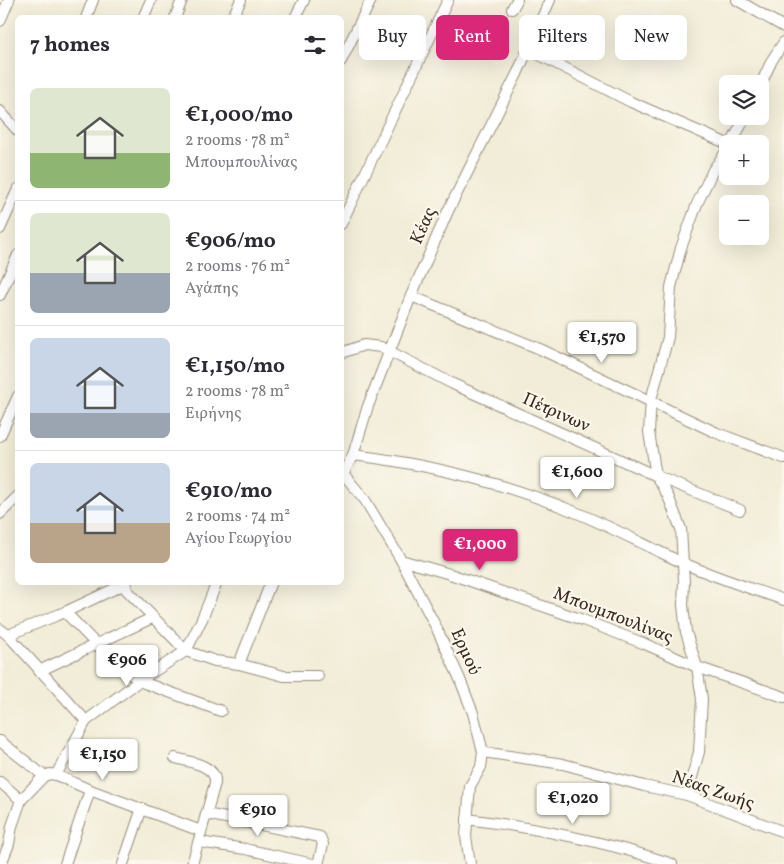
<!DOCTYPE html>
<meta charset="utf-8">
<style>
:root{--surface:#fff;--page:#f7f7f7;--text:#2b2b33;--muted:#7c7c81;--line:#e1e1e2;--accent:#db2777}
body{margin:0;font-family:Vollkorn,serif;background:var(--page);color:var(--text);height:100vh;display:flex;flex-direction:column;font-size:19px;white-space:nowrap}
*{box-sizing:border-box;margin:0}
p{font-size:16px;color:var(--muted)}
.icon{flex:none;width:28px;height:28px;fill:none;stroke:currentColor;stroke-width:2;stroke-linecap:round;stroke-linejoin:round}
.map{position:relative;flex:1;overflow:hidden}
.side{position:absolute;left:15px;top:15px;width:329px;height:570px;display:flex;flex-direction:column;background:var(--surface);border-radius:8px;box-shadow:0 5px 20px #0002}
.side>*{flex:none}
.hud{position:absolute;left:359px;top:15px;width:350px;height:45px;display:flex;gap:10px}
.tools{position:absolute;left:719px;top:75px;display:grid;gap:10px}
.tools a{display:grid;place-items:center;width:50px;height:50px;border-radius:8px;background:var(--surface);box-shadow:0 5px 20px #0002;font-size:25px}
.price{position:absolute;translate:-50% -42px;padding:0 11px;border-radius:5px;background:#fff;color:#222;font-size:16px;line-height:32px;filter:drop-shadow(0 1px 2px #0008)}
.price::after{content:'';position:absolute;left:50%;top:30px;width:15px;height:11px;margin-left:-8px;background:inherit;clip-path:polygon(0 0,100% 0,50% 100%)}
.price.active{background:var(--accent);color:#fff}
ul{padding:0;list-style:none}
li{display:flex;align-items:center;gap:15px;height:125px;padding:0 15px}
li+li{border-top:1px solid var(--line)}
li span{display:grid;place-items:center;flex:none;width:140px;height:100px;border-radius:8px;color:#555}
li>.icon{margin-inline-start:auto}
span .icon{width:60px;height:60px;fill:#fffc;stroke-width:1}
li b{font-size:21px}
h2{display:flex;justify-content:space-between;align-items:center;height:60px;padding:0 15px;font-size:21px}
.tag{padding:0 18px;border-radius:8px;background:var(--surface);box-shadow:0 5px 20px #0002;font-size:18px;line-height:45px}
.tag.active{background:var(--accent);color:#fff}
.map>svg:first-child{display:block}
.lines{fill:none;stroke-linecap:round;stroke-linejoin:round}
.street-casing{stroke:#968c7b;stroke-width:12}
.street{stroke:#fff;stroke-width:10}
.labels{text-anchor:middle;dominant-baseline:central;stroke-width:4.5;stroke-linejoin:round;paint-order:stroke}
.street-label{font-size:18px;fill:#3b2a1e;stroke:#fbf7ec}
</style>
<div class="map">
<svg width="784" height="864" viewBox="0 0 784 864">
<rect width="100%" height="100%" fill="#fbf7ec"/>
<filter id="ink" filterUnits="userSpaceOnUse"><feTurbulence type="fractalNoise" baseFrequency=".02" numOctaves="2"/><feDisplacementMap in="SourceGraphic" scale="10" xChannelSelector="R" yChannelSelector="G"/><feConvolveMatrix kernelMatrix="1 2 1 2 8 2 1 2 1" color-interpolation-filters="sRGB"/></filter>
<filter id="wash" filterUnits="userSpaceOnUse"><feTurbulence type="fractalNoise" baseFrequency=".0096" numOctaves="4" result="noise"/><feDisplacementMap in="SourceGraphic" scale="20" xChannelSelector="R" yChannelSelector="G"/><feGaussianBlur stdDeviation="1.12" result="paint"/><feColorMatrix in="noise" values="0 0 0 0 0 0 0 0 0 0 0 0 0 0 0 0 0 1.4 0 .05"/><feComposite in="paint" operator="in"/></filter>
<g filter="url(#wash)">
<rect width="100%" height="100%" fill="#f2edd8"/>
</g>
<g filter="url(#ink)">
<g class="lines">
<g class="street-casing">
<g id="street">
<polyline points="737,0 784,27"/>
<polyline points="512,9 517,0"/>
<polyline points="86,18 93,0"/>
<polyline points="143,18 151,0"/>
<polyline points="175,18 182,0"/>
<polyline points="232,18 241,0"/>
<polyline points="295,18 304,0"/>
<polyline points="0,21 9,0"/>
<polyline points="528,49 631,102 728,144"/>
<polyline points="341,61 371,0"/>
<polyline points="760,86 772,60 784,42"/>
<polyline points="0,111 18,131"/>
<polyline points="731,144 746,116"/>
<polyline points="341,224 448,0"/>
<polyline points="0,229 18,189"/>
<polyline points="0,295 18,255"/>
<polyline points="411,296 540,349 717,433 784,458"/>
<polyline points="341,353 364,345 381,347 453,384 656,476 740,510"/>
<polyline points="0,436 18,396"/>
<path d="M 353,455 C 427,464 501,482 570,510 C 608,525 644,545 681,562 C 714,577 750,588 784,600"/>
<polyline points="341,471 365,500 401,560 436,627 459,677 473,713 483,752 481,767 470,786 466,836 470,864"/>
<polyline points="341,478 353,455 368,406 411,296 448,211 517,74 550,0"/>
<polyline points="0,514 18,496"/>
<polyline points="401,560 450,574 583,620 645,644 697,667 784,697"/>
<polyline points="122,585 186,651 215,661 239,664 284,676 318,676"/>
<polyline points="65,612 96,644 139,681 221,711"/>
<polyline points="0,629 8,635 86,721"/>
<polyline points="8,635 65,612 127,583"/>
<polyline points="239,664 271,582"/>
<polyline points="39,671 152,618"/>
<polyline points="0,741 44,776 50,774 56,775 90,790 201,831"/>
<polyline points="483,752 563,764 644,786 687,795 784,832"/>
<path d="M 175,758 C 189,762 217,765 215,783 L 192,864"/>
<polyline points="56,775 86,721 139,681 186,651 202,619 217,582"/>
<polyline points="0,782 21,800"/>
<polyline points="687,795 699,752 702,699 697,667 686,632 683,605 684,581 681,529 668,496 656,476 649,432 651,400 668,337 671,287 681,248 697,204 713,170 728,149"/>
<polyline points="206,814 320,837 323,844 318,864"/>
<path d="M 467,819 C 536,828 606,841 672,864"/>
<polyline points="199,842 245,849 313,864"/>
<polyline points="1,864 9,844 12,826 21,800 44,776"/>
<polyline points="65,864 90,790"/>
<polyline points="123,864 142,808"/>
</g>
</g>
<use href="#street" class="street"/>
</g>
</g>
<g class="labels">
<g class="street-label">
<text transform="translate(424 226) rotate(-66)">Κέας</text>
<text transform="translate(556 413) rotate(24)">Πέτρινων</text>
<text transform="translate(613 616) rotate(21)">Μπουμπουλίνας</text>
<text transform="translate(465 652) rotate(66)">Ερμού</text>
<text transform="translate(713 791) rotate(19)">Νέας Ζωής</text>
</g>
</g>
</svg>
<div class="tools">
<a><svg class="icon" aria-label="layers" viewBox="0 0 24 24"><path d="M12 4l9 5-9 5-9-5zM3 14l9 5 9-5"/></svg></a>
<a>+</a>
<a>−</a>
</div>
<b class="price" style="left:602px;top:364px">€1,570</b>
<b class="price" style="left:577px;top:499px">€1,600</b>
<b class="price active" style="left:480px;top:571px">€1,000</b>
<b class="price" style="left:127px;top:687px">€906</b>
<b class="price" style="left:103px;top:781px">€1,150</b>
<b class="price" style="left:573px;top:825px">€1,020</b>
<b class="price" style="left:258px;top:837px">€910</b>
<div class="hud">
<a class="tag">Buy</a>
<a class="tag active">Rent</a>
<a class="tag">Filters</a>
<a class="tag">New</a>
</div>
<section class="side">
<h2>7 homes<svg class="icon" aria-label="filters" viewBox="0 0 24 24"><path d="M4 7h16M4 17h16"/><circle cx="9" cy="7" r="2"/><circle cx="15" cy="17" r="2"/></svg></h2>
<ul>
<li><span style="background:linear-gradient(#dfe7d0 65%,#8fb573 0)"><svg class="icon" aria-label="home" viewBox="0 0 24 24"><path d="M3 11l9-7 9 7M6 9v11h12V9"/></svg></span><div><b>€1,000/mo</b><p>2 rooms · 78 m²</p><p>Μπουμπουλίνας</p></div></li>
<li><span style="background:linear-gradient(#dfe7d0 60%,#9aa5b1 0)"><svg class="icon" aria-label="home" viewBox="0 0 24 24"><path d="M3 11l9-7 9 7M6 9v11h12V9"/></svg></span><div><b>€906/mo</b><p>2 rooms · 76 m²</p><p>Αγάπης</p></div></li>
<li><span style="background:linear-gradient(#c9d6e8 75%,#9aa5b1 0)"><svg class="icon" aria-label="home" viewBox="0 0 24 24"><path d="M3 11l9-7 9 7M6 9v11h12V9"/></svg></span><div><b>€1,150/mo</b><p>2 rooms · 78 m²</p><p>Ειρήνης</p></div></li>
<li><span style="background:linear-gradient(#c9d6e8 60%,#b9a48a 0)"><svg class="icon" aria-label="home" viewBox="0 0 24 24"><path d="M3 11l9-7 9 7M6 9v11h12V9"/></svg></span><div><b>€910/mo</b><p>2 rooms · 74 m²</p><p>Αγίου Γεωργίου</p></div></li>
</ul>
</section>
</div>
